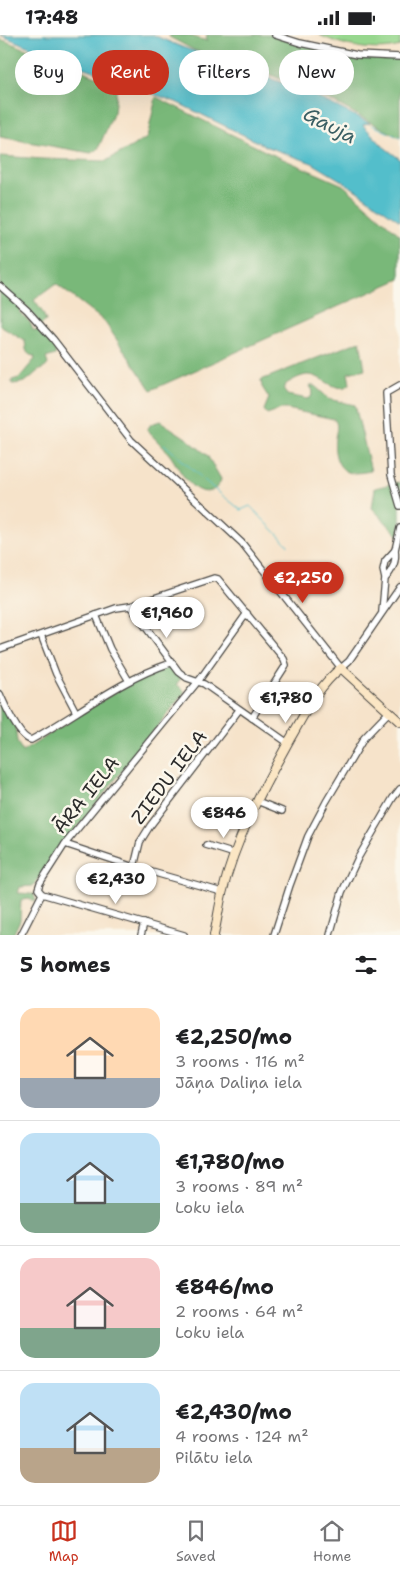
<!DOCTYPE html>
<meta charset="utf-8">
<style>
:root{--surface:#fff;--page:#f6f6f6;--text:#202124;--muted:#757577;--line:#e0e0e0;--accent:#c8321e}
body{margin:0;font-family:"Shantell Sans",sans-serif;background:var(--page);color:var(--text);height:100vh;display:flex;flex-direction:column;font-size:19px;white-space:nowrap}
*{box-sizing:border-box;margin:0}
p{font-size:16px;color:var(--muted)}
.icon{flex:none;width:28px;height:28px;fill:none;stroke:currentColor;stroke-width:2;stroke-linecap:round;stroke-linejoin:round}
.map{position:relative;height:900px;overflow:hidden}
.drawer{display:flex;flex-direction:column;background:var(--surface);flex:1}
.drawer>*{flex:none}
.banner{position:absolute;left:15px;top:15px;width:370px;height:45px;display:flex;gap:10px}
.price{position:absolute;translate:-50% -42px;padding:0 11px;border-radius:18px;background:#fff;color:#222;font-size:16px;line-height:32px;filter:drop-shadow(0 1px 2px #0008)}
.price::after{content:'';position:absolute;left:50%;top:30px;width:15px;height:11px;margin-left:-8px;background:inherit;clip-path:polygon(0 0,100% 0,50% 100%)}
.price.active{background:var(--accent);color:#fff}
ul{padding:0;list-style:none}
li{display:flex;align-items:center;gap:15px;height:125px;padding:0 20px}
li+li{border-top:1px solid var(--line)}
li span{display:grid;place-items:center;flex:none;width:140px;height:100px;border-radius:15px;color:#555}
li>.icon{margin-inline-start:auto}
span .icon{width:60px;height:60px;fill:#fffc;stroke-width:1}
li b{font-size:21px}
h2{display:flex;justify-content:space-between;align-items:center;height:60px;padding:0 20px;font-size:21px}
.chip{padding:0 18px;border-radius:22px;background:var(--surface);box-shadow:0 5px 20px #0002;font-size:18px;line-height:45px}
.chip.active{background:var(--accent);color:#fff}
.status{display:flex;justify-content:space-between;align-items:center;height:35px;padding:0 25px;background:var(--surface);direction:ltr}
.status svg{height:14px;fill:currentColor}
.menu{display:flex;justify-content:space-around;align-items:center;height:70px;border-top:1px solid var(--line);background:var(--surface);font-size:14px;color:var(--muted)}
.menu a{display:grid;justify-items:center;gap:2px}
.menu .active{color:var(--accent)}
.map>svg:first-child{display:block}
.green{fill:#97d78e;stroke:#61815c}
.forest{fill:#79b879;stroke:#527252}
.water{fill:#52becb;stroke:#3e747b}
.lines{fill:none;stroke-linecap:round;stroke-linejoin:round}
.stream{stroke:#52becb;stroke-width:1}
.street-casing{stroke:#494743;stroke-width:8}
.secondary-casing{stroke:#494743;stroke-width:10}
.street{stroke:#fff;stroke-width:5.5}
.secondary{stroke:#fbe6c4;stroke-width:8}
.labels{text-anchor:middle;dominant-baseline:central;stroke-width:5;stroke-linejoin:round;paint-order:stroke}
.street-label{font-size:19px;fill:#2b2b2b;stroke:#fbf7ec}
.water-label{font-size:20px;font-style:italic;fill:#395e63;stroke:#fbf7ec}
</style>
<div class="status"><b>17:48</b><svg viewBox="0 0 49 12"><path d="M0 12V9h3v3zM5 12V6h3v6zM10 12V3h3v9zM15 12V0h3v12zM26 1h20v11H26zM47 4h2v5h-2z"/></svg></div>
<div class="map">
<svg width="400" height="900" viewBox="0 0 400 900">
<rect width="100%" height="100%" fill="#fbf7ec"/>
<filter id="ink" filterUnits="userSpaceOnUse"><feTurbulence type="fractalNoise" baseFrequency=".02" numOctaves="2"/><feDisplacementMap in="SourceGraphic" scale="10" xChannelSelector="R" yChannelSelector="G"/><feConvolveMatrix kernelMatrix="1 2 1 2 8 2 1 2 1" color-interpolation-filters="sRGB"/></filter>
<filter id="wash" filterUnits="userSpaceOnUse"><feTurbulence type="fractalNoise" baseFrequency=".0096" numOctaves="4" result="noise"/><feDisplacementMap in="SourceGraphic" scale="20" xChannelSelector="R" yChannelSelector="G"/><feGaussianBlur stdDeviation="1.12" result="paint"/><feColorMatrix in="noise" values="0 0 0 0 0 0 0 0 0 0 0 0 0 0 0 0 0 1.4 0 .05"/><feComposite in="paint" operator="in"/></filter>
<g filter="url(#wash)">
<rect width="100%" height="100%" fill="#f6e3ca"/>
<path class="green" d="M 319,0 L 400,0 L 400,11 C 374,18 343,11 319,0 Z"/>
<g class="forest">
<polygon points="170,0 187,0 207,6 206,0 277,0 337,19 384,25 400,24 400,103 332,66 269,39 194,15 169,2"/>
<polygon points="0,4 117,49 114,77 98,114 91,118 0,102"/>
<path d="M 156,62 L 267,117 L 343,150 L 400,200 L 400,244 L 151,355 L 104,286 L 56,249 L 34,265 L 43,278 L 46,286 L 41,290 L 24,270 L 19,277 L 30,287 L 33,295 L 39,296 L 42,301 L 45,301 C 50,307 57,312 55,320 L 46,323 L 48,329 C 45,334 43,333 38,336 C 27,345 28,348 12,349 L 12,345 L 19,343 L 35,324 L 34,321 C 25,320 26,313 25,306 L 0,291 L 0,121 L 43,124 L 106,126 L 147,103 Z"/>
<path d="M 360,306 L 365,334 L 348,338 L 350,349 C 337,361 322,339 307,340 C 299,341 291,346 286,349 L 284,355 L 287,360 L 308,364 L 311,362 L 313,356 L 310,351 L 315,351 L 329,364 L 355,370 L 371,436 C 365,437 359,438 354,438 C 337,438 333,417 335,403 C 336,395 339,391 334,384 L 287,374 L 281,374 L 267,379 L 264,375 L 269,363 L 262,352 L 261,345 Z"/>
<path d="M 160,386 L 186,403 L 207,420 L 221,444 C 220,449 216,454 211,456 C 190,462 178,430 169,419 C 162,410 154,403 147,395 L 151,389 Z"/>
<polygon points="400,447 400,502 372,473 375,453"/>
<path d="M 166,631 L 171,633 L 181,643 L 177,649 L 185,657 L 65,808 L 33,851 L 20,852 L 18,858 L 34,859 L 36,867 L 29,864 L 21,865 L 20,885 L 13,900 L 0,900 L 0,667 L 3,668 L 15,688 L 17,707 L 22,717 L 126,650 C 140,644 151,635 166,631 Z"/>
</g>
<polygon class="water" points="0,0 153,0 182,12 302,55 370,88 364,89 363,90 384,112 400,124 400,186 347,149 312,128 268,112 176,67 148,57 115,42 74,30"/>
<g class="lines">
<g class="stream">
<polyline points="372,90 400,103"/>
<polyline points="164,409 212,452 241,475 250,471 288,510"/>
</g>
</g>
</g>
<g filter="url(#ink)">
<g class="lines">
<g class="street-casing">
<g id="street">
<polyline points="275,0 300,8 357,20 400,22"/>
<polyline points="0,251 27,275 53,304 131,405 242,508 341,633 349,626 400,552"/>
<polyline points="400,350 386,358 391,440 400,471"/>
<polyline points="395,515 400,493"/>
<polyline points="130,571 179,637 187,643 204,649 288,708"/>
<path d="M 382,576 L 385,544 L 383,535 L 385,526 L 395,515 C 397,526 392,536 385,544"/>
<polyline points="96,580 110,614 129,646"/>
<polyline points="41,600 56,639 76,677"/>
<polyline points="0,614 116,573 130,571 214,543 218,544 284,624 286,630 252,683"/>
<path d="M 0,659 C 5,670 19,703 31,705 C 78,679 120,645 171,628"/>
<polyline points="257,766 282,776"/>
<polyline points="65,809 134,832 222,857"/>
<polyline points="206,810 235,819"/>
<polyline points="134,832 140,807 150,791 239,675"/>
<polyline points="42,859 184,900"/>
<polyline points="21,900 42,859 38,854 40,848 65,809 200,644 247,578"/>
<polyline points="141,900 144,888"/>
<polyline points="274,900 290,850 308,801 326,767 364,703 389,677"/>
<polyline points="330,900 342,857 358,823 393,763 400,754"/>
</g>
</g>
<g class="secondary-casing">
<path id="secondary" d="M 214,900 C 217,886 219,872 222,859 C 235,804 263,753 290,704 C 304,680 318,651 341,633 L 400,687"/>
</g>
<use href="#street" class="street"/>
<use href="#secondary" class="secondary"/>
</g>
</g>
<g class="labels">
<g class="street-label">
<text transform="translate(169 742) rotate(-53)">ZIEDU IELA</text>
<text transform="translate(86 760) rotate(-51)">ĀRA IELA</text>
</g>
<g class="water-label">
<text transform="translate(330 90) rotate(27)">Gauja</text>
</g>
</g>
</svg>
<b class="price active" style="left:303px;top:569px">€2,250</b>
<b class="price" style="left:167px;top:604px">€1,960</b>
<b class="price" style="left:286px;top:689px">€1,780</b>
<b class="price" style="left:224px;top:804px">€846</b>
<b class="price" style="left:116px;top:870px">€2,430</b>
<div class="banner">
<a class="chip">Buy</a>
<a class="chip active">Rent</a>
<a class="chip">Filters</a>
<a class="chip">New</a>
</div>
</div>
<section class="drawer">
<h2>5 homes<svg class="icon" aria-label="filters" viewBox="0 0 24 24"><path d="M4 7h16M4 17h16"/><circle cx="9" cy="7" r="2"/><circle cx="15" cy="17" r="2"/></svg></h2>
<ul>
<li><span style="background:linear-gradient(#ffd9b3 70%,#9aa5b1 0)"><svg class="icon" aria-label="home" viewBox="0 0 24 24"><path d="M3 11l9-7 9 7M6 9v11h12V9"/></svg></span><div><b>€2,250/mo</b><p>3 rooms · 116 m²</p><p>Jāņa Daliņa iela</p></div></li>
<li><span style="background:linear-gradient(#bfe0f5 70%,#7fa58c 0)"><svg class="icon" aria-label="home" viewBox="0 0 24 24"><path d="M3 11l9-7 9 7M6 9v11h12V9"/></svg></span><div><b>€1,780/mo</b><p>3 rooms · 89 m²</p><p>Loku iela</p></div></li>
<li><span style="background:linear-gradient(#f6c9c9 70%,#7fa58c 0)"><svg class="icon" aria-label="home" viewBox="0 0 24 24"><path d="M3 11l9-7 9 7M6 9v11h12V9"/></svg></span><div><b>€846/mo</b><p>2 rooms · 64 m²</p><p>Loku iela</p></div></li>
<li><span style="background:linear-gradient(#bfe0f5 65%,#b9a48a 0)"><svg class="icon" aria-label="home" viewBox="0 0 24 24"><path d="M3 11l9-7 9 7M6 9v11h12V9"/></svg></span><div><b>€2,430/mo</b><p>4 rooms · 124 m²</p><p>Pilātu iela</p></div></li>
</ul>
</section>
<nav class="menu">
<a class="active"><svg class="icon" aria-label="map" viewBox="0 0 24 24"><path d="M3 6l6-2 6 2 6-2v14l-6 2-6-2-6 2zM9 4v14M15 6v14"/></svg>Map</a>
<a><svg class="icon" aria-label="saved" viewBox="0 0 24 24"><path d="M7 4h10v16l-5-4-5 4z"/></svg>Saved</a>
<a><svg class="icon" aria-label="home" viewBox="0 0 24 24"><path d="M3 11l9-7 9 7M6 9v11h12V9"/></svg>Home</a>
</nav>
